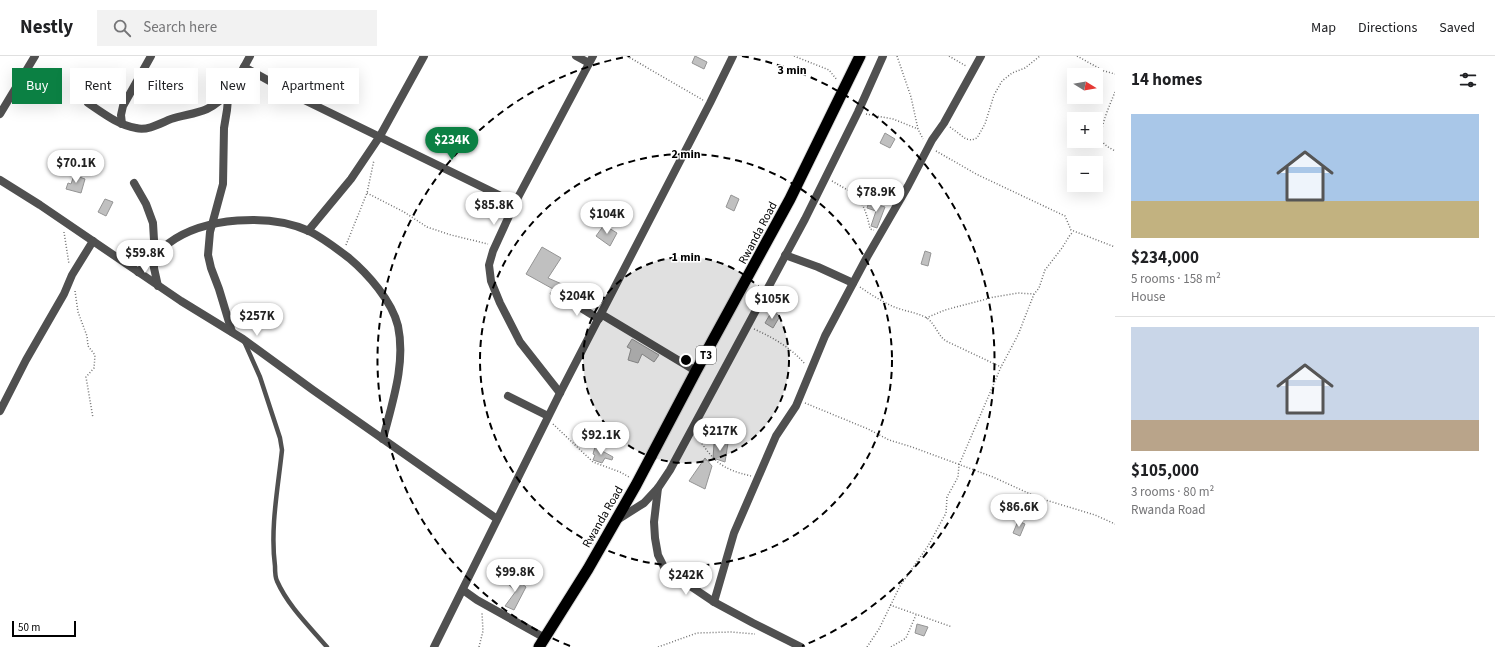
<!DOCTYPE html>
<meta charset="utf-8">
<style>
:root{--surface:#fff;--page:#f2f2f2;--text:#202124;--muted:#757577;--line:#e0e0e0;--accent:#0b8043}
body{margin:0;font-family:"Source Sans 3",sans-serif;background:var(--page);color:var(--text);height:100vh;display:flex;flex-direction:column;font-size:15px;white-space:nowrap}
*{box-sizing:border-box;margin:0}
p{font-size:13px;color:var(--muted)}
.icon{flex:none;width:22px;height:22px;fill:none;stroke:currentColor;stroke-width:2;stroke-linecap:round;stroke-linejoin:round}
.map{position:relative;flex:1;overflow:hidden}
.side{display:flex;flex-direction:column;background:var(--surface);width:380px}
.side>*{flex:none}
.guide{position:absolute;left:12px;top:12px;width:380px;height:36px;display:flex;gap:8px}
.needle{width:26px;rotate:101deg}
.buttons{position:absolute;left:1067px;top:12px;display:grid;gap:8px}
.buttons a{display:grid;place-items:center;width:36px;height:36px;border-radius:0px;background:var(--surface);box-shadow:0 4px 16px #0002;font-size:20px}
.scale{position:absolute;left:12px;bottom:10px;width:64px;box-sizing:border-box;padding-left:4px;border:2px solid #000;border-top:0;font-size:11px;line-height:14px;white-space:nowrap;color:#000;-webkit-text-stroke:3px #fff;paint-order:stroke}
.price{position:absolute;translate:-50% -34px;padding:0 9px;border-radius:14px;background:#fff;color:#222;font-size:13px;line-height:26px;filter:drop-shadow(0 1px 2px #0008)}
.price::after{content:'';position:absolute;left:50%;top:24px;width:12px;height:9px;margin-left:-6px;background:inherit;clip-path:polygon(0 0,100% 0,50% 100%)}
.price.current{background:var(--accent);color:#fff}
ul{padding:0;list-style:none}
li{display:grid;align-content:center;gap:8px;height:212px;padding:0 16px}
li+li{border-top:1px solid var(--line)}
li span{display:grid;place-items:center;height:124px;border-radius:0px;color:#555}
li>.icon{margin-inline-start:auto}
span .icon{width:72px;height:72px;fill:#fffc;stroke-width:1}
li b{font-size:17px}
h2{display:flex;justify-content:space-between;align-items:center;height:48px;padding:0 16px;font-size:17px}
.chip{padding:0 14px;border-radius:0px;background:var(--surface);box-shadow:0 4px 16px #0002;font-size:14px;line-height:36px}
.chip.current{background:var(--accent);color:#fff}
header{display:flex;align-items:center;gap:24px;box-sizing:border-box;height:56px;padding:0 20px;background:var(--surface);border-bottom:1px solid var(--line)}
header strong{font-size:19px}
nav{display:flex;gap:22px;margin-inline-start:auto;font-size:14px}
.search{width:280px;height:36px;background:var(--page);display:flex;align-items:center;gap:10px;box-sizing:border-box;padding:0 14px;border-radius:0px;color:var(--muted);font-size:15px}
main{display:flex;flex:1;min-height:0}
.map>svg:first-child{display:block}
.building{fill:#c0c0c0;stroke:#949494}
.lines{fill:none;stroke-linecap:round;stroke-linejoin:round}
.trunk-casing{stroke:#dbdbdb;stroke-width:13}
.path{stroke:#727272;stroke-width:1.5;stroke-dasharray:1 2;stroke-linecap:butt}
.service{stroke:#505050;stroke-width:4.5}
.minor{stroke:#505050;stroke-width:8}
.tertiary{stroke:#505050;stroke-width:8}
.trunk{stroke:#000;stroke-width:11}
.ring{fill:none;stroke:#000;stroke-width:2;stroke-dasharray:7 5}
.labels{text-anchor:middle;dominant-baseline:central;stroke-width:3;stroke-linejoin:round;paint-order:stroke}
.shield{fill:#fff;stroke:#4c4c4c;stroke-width:1}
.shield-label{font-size:11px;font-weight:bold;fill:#000}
.street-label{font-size:12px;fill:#000;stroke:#fff}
.centre{fill:#000;stroke:#fff;stroke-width:2}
.ring-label{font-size:12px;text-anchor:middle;font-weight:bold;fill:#000;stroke:#fff;stroke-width:3;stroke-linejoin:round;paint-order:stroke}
</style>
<header>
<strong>Nestly</strong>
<div class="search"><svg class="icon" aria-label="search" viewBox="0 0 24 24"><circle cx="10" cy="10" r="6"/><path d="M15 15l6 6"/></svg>Search here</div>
<nav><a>Map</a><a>Directions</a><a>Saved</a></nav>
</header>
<main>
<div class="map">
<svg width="1115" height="591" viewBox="0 0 1115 591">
<rect width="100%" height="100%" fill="#fff"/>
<g class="building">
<polygon points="695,0 707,6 704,13 692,7"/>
<polygon points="885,77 895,83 890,92 880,87"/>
<polygon points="74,119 85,123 81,137 66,133 68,127 71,128"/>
<polygon points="731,139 739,143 734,155 726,151"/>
<polygon points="105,143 113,146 106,160 98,156"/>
<polygon points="869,146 885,151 877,172 871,170 876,155 867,152"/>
<polygon points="604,169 617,177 610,190 596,180"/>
<polygon points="542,191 561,202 548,222 571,232 569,238 565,237 561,239 560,242 561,246 550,238 553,233 526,218"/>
<polygon points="925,195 931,197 928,210 921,208"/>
<polygon points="772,255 780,260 773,272 765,267"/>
<polygon points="632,283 659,299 654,306 642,298 638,307 628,304 631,293 627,291"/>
<polygon points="728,387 725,406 713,402 714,388"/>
<polygon points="595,391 613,401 612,404 605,402 602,407 593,404 595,399 593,398"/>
<polygon points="705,402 712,410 705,433 689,425"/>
<polygon points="1018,465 1025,468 1020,480 1013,477"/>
<polygon points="512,520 526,531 514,554 505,550 516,535 508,528"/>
<polygon points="917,568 928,571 924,580 915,577"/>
</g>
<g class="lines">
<g class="trunk-casing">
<polyline id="trunk" points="539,591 588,513 636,429 696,315 790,143 860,0"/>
</g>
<g class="path">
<polyline points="627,0 703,44"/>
<polyline points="794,0 829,14 837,24"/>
<polyline points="897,0 911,41 918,73 923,83"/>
<polyline points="949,0 966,10"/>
<polyline points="1077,0 1104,15 1115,18"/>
<path d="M 1115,36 C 1111,46 1097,77 1102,85 C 1105,90 1110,92 1115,95"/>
<polyline points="866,58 893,63 918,73"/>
<polyline points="950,71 966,83 972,84 977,82 985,68 994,39 1002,25 1012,17 1025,12 1040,0"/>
<polyline points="936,95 976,118 1065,160 1071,174 1115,191"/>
<path d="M 832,125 L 858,140 C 864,151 868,161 870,173 L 874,174"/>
<polyline points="367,137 404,156 427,171 451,179 488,188"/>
<polyline points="64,176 69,208"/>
<polyline points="346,189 367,137 374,104"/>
<path d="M 860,231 C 870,238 881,245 892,250 C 903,255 916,256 927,262 C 936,269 938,280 946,285 L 1001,311"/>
<polyline points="75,235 78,256 87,280 88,290 95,299 94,312 86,321 93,362"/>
<polyline points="926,262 945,254 994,241 1018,237 1034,238 1039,232 1045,214 1062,192 1070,179 1073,176"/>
<path d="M 754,273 C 774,282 791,292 805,308"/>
<polyline points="805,347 868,373 889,384 912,391 993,421 1039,442 1095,459 1115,468"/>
<polyline points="553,368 593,406 620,416 629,421"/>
<path d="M 697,380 C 713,405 721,413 751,420"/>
<polyline points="890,549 952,571"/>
<polyline points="479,591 483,575 482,557"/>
<polyline points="658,591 697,577 731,576 755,578"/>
<polyline points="867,591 879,573 900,530 928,490 946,457 947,441 958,421 959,409 1001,311 1018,279 1034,238"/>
<polyline points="891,591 906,582 916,559"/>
</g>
<path class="service" d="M 244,285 L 260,321 L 280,382 L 282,394 C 278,432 270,472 275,510 C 275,515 275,521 277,525 C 288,550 310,571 327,591"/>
<g class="minor">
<polyline points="576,0 589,7"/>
<polyline points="244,11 300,42 515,147"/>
<polyline points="227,38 228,43 227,54 224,72 223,128 210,176 208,199 211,212 219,233 232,276"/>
<path d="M 88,47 C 103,57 118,69 136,72 C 148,75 161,67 171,63 C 183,59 196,58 207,53 C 229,43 239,20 250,0"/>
<polyline points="0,58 35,0"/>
<polyline points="122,68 121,59 123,50 151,0"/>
<polyline points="0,124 40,149 181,245 243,283 313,334 497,463"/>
<polyline points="134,127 146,148 153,167 154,184 154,212 158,230"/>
<polyline points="308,175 351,123 380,80 424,0"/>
<polyline points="785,199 818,211 853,227"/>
<path d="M 138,216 C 149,206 158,195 169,187 C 204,161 270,157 309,175 C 323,182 336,192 349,202 C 368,218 392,245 398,270 C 406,308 392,347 383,383"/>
<polyline points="565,242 599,263"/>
<polyline points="601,258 696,315"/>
<polyline points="560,337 520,286 500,247 491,225 489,209 493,195 515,147 593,0"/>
<polyline points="508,340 548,360"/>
<polyline points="0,355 26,304 64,238 72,219 93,185"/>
<polyline points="658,432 654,466 655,482 658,499 665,513 714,546 753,567 801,591"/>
<polyline points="463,534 477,544 545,582"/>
<polyline points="714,546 734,477 776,380 796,350 825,280 867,201 908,130 932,84 944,67 981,0"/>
</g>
<g class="tertiary">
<polyline points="617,464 644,447 658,432 670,414 805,163 858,56 883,0"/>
<polyline points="434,591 560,337 710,47 733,0"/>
</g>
<use href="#trunk" class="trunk"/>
</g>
<circle cx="686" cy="304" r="103" fill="#000" fill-opacity=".12"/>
<g class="ring">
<circle cx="686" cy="304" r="103"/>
<circle cx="686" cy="304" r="206"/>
<path d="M570 590A309 309 0 0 1 630 0M742 0A309 309 0 0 1 802 590"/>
</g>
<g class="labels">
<rect class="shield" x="696" y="290" width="20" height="18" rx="3"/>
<g class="shield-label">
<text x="706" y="299">T3</text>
</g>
<g class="street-label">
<text transform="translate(758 177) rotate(-62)">Rwanda Road</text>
<text transform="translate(603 461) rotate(-60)">Rwanda Road</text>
</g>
</g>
<circle cx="686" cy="304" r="6" class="centre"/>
<g class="ring-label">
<text x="792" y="18">3 min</text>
<text x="686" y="102">2 min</text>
<text x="686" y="205">1 min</text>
</g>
</svg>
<div class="buttons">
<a><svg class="needle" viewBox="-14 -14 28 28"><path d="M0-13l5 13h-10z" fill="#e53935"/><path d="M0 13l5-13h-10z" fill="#757577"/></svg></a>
<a>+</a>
<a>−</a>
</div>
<div class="scale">50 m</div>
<b class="price current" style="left:452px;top:105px">$234K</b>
<b class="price" style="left:76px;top:128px">$70.1K</b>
<b class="price" style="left:876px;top:157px">$78.9K</b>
<b class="price" style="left:494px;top:170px">$85.8K</b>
<b class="price" style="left:607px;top:179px">$104K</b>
<b class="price" style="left:145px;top:218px">$59.8K</b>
<b class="price" style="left:577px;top:261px">$204K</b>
<b class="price" style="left:772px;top:264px">$105K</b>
<b class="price" style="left:257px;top:281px">$257K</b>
<b class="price" style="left:720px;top:396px">$217K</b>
<b class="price" style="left:601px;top:400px">$92.1K</b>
<b class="price" style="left:1019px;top:472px">$86.6K</b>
<b class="price" style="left:515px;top:537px">$99.8K</b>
<b class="price" style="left:686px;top:540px">$242K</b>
<div class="guide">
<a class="chip current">Buy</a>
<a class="chip">Rent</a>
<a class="chip">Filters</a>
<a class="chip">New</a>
<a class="chip">Apartment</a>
</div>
</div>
<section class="side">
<h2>14 homes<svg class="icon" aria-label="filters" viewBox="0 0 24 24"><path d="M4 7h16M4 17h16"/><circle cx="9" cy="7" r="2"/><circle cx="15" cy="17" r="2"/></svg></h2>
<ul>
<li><span style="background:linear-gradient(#a9c7e8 70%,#c2b280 0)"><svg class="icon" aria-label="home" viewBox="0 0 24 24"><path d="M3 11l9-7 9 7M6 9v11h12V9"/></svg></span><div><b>$234,000</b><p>5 rooms · 158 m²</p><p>House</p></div></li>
<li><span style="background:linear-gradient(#c9d6e8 75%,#b9a48a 0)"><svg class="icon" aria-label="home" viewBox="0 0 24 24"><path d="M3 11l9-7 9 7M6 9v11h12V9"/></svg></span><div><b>$105,000</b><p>3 rooms · 80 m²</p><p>Rwanda Road</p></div></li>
</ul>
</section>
</main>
